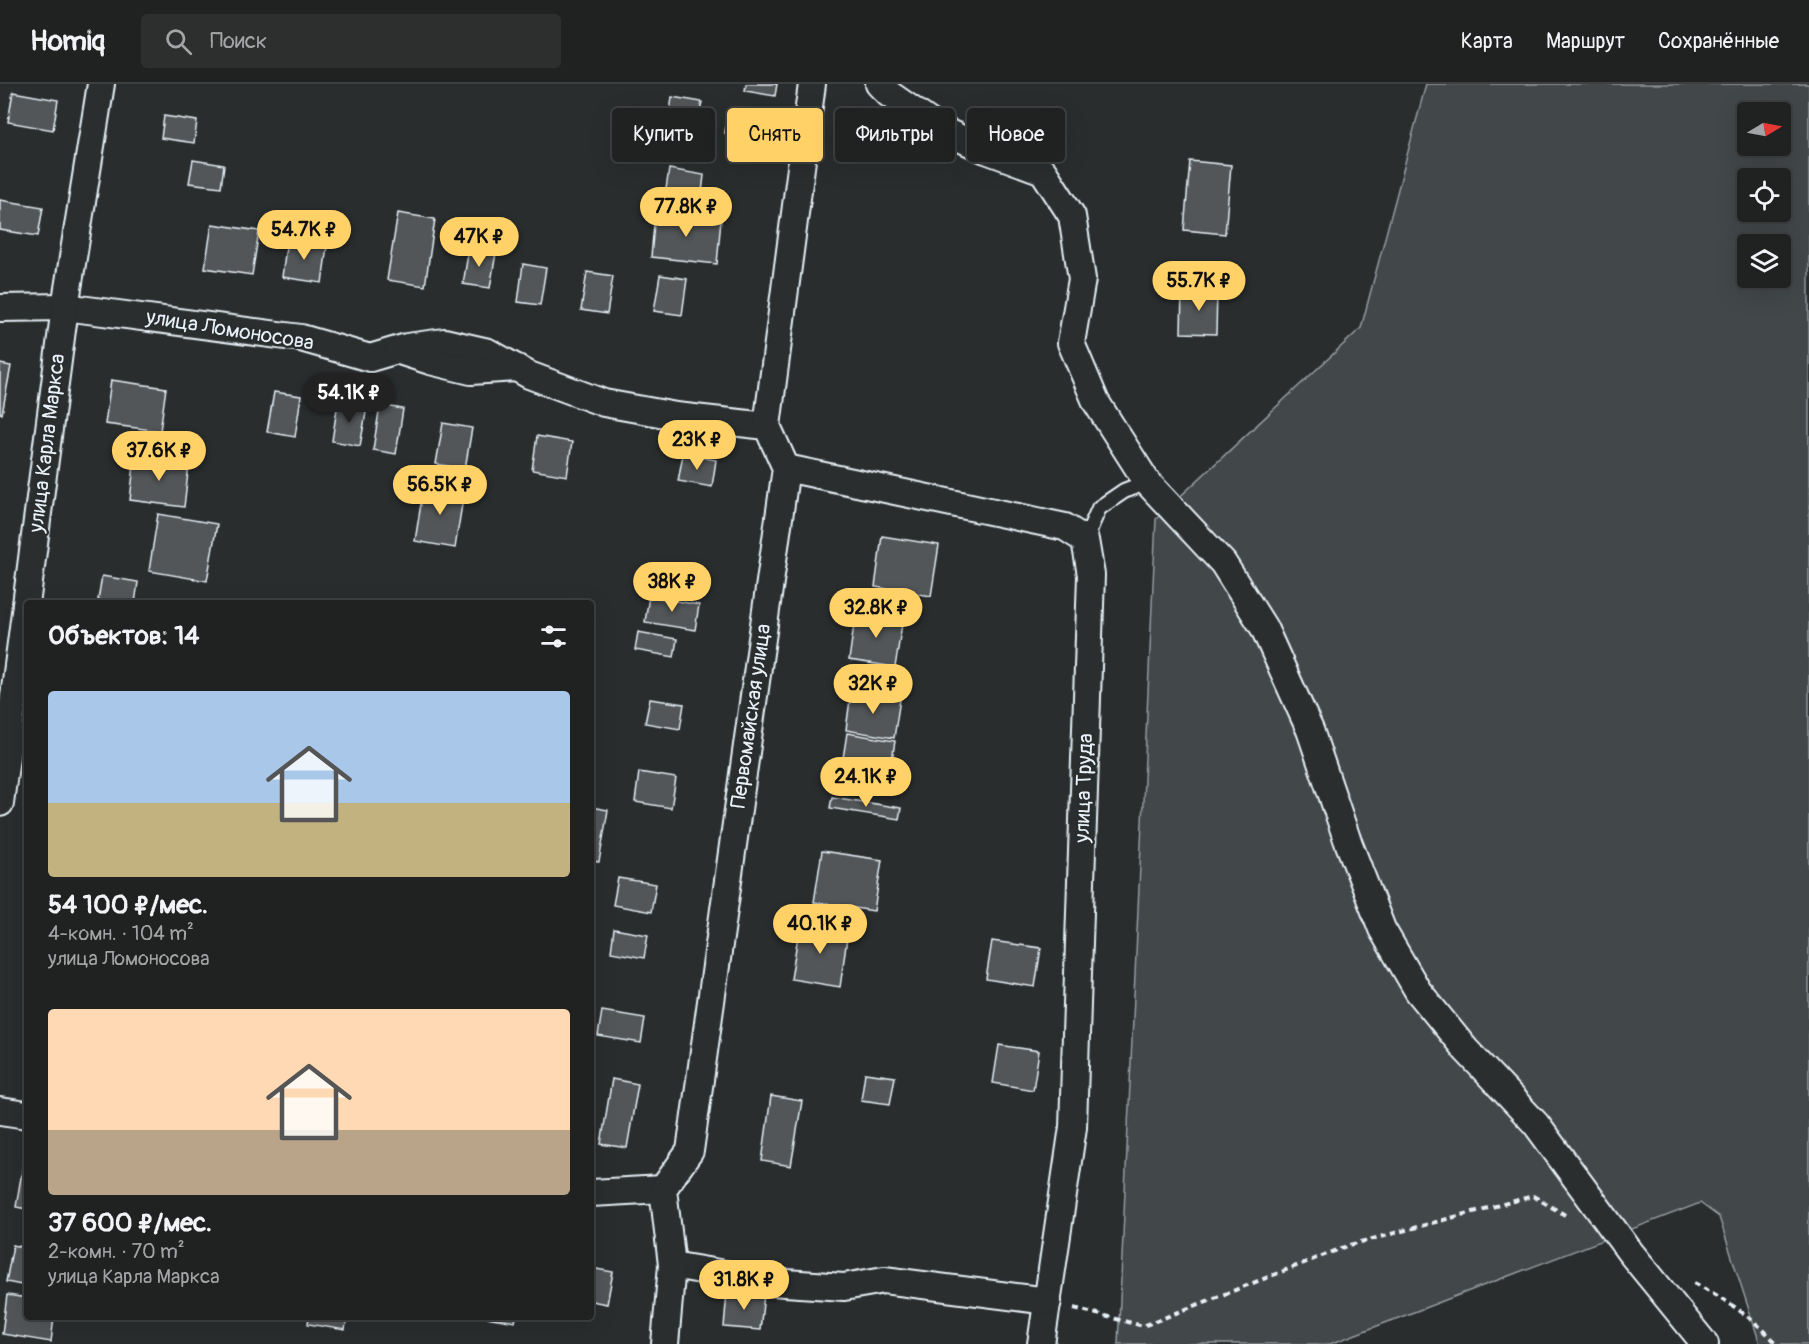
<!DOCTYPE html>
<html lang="ru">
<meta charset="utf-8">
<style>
:root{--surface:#202222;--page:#2d2f2f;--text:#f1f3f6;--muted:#a2a4a5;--line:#3d3f40;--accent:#ffd166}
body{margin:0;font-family:Pangolin,sans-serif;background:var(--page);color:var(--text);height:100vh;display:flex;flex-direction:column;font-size:22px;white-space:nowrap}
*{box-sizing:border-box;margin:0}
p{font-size:20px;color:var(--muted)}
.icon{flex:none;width:33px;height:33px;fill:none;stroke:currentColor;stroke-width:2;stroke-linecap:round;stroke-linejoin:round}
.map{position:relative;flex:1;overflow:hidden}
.side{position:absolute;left:24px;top:516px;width:570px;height:720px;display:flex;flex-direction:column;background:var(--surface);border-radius:6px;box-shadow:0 6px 24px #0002,0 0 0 2px var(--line)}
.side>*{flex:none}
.top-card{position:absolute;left:612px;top:24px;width:570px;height:54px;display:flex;gap:12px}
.needle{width:39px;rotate:80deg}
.buttons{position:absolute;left:1737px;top:18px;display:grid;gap:12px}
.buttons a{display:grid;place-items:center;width:54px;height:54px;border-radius:6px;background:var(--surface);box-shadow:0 6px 24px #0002,0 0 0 2px var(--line);font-size:30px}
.price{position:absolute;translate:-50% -51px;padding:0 14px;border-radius:21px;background:var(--accent);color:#111;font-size:20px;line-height:39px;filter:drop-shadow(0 2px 3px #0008)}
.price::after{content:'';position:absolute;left:50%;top:36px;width:18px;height:14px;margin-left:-9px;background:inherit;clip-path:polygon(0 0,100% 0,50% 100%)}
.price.on{background:#222;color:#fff}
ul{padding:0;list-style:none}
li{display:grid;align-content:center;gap:12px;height:318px;padding:0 24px}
li span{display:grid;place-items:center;height:186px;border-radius:6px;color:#555}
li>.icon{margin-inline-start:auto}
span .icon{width:108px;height:108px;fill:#fffc;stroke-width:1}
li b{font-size:26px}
h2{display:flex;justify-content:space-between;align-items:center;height:72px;padding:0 24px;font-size:26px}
.tag{padding:0 21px;border-radius:6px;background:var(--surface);box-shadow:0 6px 24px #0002,0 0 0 2px var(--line);font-size:21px;line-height:54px}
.tag.on{background:var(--accent);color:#111}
header{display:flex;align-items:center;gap:36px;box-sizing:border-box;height:84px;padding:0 30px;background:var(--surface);border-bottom:2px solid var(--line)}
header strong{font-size:28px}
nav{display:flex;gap:33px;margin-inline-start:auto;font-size:21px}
.search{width:420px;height:54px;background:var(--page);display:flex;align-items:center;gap:15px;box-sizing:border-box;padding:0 21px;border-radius:6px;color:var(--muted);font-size:22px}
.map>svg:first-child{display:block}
.green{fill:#424648;stroke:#959ca0;stroke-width:1.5;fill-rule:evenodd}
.building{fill:#535759;stroke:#e8f1f8;stroke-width:1.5}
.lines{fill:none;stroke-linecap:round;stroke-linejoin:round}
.lane-casing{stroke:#e8f1f8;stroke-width:18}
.street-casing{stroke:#e8f1f8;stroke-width:30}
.path{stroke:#e8f1f8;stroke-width:4;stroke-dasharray:6 4.5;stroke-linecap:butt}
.lane{stroke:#2a2d2e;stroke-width:14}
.street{stroke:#2a2d2e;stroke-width:26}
.labels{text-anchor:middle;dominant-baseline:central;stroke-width:4.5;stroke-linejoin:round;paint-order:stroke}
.street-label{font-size:21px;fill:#e8f1f8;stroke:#2a2d2e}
</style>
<header>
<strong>Homiq</strong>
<div class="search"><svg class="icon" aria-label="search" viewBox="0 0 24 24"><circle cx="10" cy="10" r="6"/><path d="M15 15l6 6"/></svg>Поиск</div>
<nav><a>Карта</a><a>Маршрут</a><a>Сохранённые</a></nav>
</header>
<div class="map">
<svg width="1809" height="1260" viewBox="0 0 1809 1260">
<rect width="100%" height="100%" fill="#2a2d2e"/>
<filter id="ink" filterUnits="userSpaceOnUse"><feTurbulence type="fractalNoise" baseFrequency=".0167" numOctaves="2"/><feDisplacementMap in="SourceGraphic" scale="12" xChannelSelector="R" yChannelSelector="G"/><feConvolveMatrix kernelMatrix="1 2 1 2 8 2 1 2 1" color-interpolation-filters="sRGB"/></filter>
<g filter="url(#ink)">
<path class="green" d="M 1426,0 L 1809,0 L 1809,1260 L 1760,1260 L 1719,1133 L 1700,1119 L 1330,1260 L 1118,1260 L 1156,435 L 1361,244 ZM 1748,28 L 1780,28 L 1780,62 L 1748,62 ZM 1748,94 L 1780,94 L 1780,128 L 1748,128 ZM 1748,160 L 1780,160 L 1780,194 L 1748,194 Z"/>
<g class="building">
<polygon points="746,0 777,0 775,12 745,7"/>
<polygon points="13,8 58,16 53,46 8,38"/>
<polygon points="672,13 702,18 699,32 670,28"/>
<polygon points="728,27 763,32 760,54 725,49"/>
<polygon points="164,32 197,37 194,59 161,54"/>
<polygon points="664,50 698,55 695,74 661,68"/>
<polygon points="193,76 224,81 221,103 189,99"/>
<polygon points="1190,77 1231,81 1225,150 1184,146"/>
<polygon points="669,85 704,91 701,117 665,112"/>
<polygon points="0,116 43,123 38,152 0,146"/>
<polygon points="398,129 435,135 425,202 387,196"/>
<polygon points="655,129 721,135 717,180 651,173"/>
<polygon points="212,140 259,147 252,191 205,184"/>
<polygon points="287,155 327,162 322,199 282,193"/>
<polygon points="469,164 496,169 490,204 463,200"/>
<polygon points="523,180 546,184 540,221 518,218"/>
<polygon points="587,188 613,192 607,230 581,226"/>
<polygon points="660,191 687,195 682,231 654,227"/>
<polygon points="1182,206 1217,207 1216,250 1181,249"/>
<polygon points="0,280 11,282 2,330 0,329"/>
<polygon points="111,296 166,304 160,347 105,340"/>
<polygon points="274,308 301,312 295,353 267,348"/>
<polygon points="338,318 367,323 360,362 332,357"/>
<polygon points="380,321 403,325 396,370 373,366"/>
<polygon points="443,339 472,344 465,385 436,380"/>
<polygon points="537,352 572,358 567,392 532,386"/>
<polygon points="683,370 716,376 712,403 678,397"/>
<polygon points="135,372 189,380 184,423 130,416"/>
<polygon points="424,401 464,408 455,464 415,457"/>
<polygon points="158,430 217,440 207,497 149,487"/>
<polygon points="882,452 939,461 931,512 875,503"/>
<polygon points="102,492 138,498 135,519 117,519 98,516"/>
<polygon points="649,512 699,521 695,546 645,538"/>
<polygon points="856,526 903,534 895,583 849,576"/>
<polygon points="638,548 677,555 674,573 635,566"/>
<polygon points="851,608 900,615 894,654 846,646"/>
<polygon points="650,615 684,620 680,645 645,639"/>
<polygon points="847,649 895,657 889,695 841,687"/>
<polygon points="639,688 676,694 671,724 635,718"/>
<polygon points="832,713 901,724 899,735 830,724"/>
<polygon points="591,723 608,726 599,778 591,777"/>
<polygon points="822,767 882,776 874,827 814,818"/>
<polygon points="618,794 656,800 651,828 613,821"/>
<polygon points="800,839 848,847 840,903 791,895"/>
<polygon points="614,845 648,851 644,874 611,868"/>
<polygon points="992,857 1041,864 1035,903 986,895"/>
<polygon points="602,927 645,934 641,959 598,952"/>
<polygon points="999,961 1039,967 1033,1006 993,999"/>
<polygon points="865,989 895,993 890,1020 861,1016"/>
<polygon points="612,995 638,1000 627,1064 601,1060"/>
<polygon points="771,1012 802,1017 791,1082 762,1077"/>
<polygon points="24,1075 27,1076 27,1125 16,1123"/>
<polygon points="13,1161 27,1164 27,1202 6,1198"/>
<polygon points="591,1184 613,1188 607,1220 591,1217"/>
<polygon points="727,1208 764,1211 760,1246 724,1243"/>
<polygon points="7,1211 27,1214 27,1233 54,1233 51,1258 2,1250"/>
<polygon points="309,1233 347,1233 345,1246 308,1240"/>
<polygon points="486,1233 516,1233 515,1238"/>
</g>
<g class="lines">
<g class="lane-casing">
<polyline id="lane" points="1085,456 1099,424 1124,407 1147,398"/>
</g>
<g class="street-casing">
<g id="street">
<polyline points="879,0 889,10 938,44 986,66 1043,87 1072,132 1082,195 1071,259 1096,318 1147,398 1223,479 1264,544 1310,646 1347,755 1382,845 1418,907 1466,966 1536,1040 1630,1168 1705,1260"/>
<polyline points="0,224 65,223 301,254 370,274 407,263 444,258 488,268 529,291 604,319 676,332 767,342"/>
<polyline points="399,267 430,277 471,287 517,284"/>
<polyline points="786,384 1065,443 1085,456 1091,491 1073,1043 1041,1260"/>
<polyline points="0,719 65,223 101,0"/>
<polyline points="0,1027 27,1031"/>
<polyline points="591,1109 663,1105"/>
<polyline points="672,1181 771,1198 844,1203 884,1196 1048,1217"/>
<polyline points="665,1260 672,1181 663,1105 690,1067 786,384 767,342 812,0"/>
</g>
</g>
<g class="path">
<path d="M 1694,1199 C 1724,1214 1755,1235 1777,1260"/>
<polyline points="1074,1224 1143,1242 1350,1161 1533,1112 1565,1131"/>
</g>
<use href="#lane" class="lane"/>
<use href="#street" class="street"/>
</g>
</g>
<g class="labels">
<g class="street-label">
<text transform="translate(230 246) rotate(9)">улица Ломоносова</text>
<text transform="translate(47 359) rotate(-83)">улица Карла Маркса</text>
<text transform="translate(751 632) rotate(-82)">Первомайская улица</text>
<text transform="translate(1084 704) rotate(-88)">улица Труда</text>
</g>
</g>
</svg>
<div class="buttons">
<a><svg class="needle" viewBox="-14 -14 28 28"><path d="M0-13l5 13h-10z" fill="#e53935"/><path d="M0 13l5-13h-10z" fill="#a2a4a5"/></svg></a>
<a><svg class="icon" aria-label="locate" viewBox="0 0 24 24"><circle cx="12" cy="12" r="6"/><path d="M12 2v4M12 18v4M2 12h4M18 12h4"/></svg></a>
<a><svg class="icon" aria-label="layers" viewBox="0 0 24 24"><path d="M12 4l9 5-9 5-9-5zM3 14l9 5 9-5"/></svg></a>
</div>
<b class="price" style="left:686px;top:154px">77.8K ₽</b>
<b class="price" style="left:304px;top:177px">54.7K ₽</b>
<b class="price" style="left:479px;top:184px">47K ₽</b>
<b class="price" style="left:1199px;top:228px">55.7K ₽</b>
<b class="price on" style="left:349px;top:340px">54.1K ₽</b>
<b class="price" style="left:697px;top:387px">23K ₽</b>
<b class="price" style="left:159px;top:398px">37.6K ₽</b>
<b class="price" style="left:440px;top:432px">56.5K ₽</b>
<b class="price" style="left:672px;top:529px">38K ₽</b>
<b class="price" style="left:876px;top:555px">32.8K ₽</b>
<b class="price" style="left:873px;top:631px">32K ₽</b>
<b class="price" style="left:866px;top:724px">24.1K ₽</b>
<b class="price" style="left:820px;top:871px">40.1K ₽</b>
<b class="price" style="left:744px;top:1227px">31.8K ₽</b>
<div class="top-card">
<a class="tag">Купить</a>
<a class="tag on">Снять</a>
<a class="tag">Фильтры</a>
<a class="tag">Новое</a>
</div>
<section class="side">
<h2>Объектов: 14<svg class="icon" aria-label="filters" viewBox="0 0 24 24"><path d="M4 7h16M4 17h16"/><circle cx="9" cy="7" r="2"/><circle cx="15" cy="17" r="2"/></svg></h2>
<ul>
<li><span style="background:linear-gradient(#a9c7e8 60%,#c2b280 0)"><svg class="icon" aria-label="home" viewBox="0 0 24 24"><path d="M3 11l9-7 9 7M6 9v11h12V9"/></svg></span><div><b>54 100 ₽/мес.</b><p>4-комн. · 104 m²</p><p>улица Ломоносова</p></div></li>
<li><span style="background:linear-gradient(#ffd9b3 65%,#b9a48a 0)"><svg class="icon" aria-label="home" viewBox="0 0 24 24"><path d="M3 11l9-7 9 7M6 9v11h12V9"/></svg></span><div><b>37 600 ₽/мес.</b><p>2-комн. · 70 m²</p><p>улица Карла Маркса</p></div></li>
</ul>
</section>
</div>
